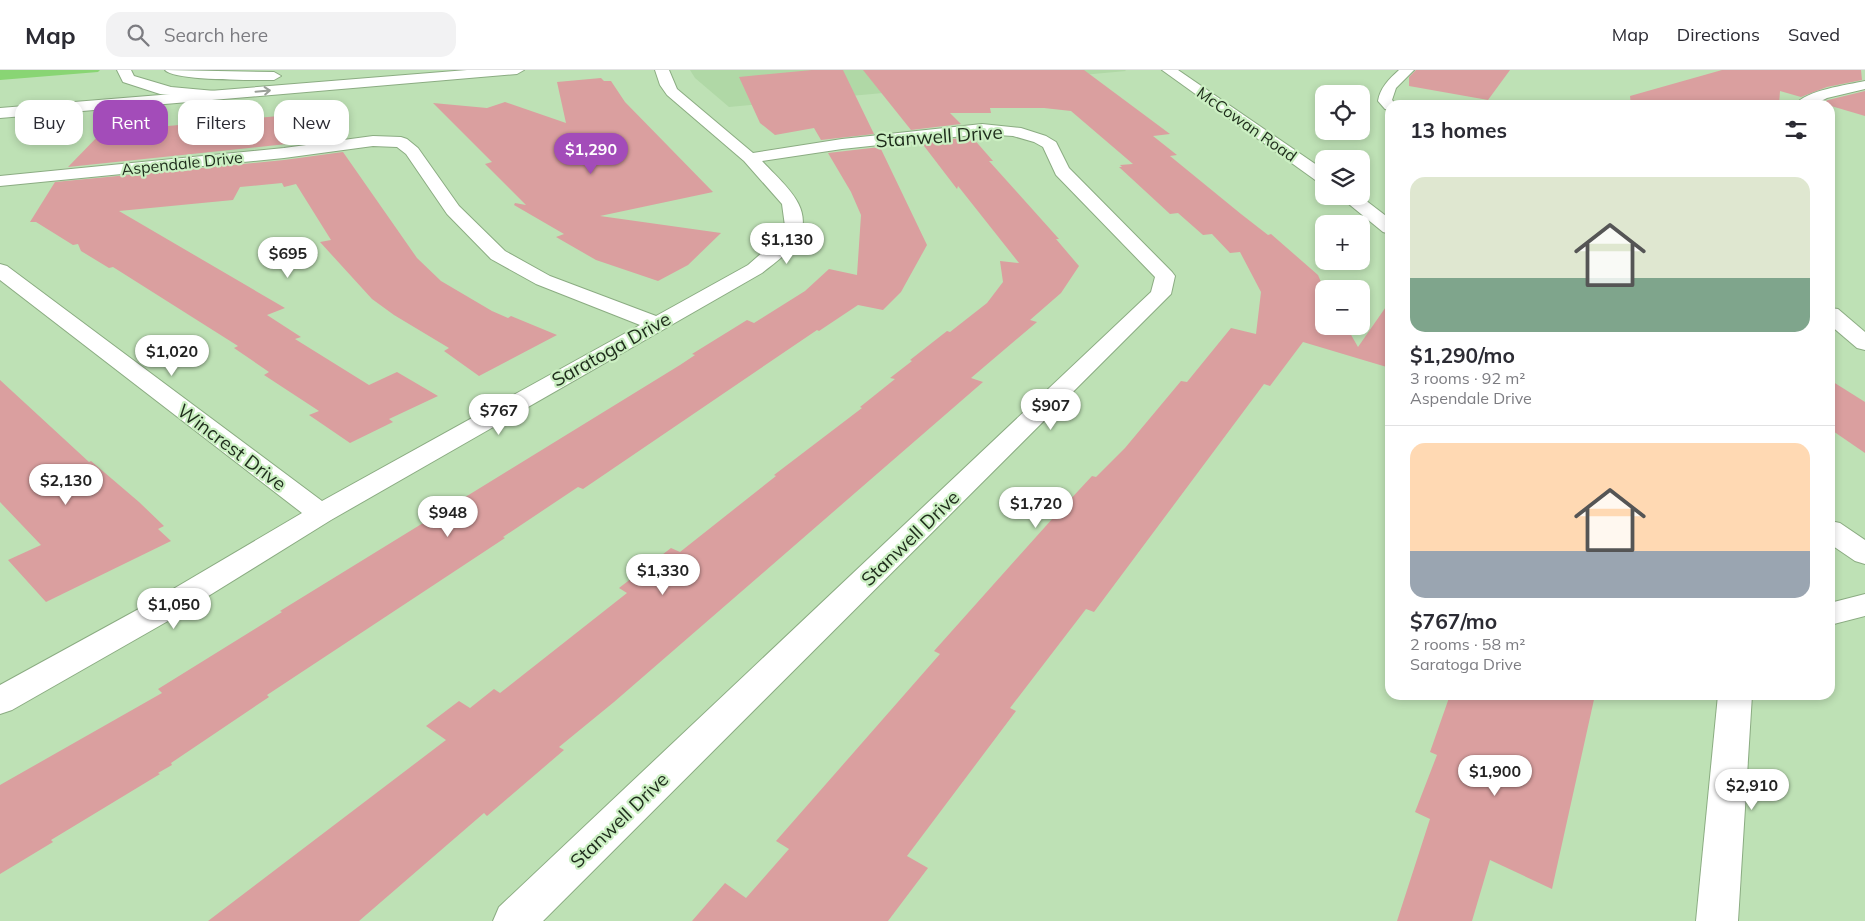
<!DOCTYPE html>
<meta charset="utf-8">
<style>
:root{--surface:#fff;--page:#f2f2f3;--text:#2b2b33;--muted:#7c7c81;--line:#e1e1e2;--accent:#a34cb9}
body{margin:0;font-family:Mulish,sans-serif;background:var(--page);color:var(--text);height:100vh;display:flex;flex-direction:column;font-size:19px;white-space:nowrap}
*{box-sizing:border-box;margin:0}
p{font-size:16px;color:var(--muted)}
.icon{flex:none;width:28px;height:28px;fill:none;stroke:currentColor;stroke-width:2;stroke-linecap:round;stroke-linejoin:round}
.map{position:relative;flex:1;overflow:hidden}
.panel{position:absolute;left:1385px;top:30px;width:450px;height:600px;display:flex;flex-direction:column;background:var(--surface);border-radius:15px;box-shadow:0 2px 8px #0003}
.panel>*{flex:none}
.banner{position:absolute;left:15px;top:30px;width:475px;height:45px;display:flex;gap:10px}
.tools{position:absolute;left:1315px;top:15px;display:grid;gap:10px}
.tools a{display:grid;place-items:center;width:55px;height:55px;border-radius:10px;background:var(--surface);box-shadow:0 2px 8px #0003;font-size:25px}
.price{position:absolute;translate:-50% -42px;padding:0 11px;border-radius:18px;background:#fff;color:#222;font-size:16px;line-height:32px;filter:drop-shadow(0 1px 2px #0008)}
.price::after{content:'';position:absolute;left:50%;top:30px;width:15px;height:11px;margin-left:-8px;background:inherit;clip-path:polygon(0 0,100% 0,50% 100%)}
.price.on{background:var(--accent);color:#fff}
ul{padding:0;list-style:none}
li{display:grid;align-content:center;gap:10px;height:265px;padding:0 25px}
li+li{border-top:1px solid var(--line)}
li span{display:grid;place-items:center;height:155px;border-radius:15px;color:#555}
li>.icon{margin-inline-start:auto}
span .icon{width:90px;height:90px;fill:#fffc;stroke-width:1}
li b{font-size:21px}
h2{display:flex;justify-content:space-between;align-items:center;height:60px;padding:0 25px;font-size:21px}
.pill{padding:0 18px;border-radius:15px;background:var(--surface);box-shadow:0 2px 8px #0003;font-size:18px;line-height:45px}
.pill.on{background:var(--accent);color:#fff}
header{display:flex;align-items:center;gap:30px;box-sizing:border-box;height:70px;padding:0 25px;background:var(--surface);border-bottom:1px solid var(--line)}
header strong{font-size:24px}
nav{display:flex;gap:28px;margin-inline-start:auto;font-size:18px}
.search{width:350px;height:45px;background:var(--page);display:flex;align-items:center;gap:12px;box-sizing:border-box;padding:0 18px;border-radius:15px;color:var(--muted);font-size:19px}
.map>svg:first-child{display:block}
.built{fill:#b0d8a6}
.green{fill:#89d574}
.building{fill:#da9f9f}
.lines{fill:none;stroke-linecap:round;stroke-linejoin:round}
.minor-casing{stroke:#8bac82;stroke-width:2}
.tertiary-casing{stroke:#8bac82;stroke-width:2}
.secondary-casing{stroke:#8bac82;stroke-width:2}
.minor{fill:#fff;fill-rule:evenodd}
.tertiary{fill:#fff;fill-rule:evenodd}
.secondary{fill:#fff;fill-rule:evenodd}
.oneway{stroke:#9aa098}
.labels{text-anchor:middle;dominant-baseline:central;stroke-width:4.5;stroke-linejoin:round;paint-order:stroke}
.far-street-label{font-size:16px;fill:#1e2c1b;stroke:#cbefc2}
.street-label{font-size:19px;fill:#1e2c1b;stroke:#cbefc2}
</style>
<header>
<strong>Map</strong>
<div class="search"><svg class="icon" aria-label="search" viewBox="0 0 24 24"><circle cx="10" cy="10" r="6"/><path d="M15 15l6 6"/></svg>Search here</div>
<nav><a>Map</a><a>Directions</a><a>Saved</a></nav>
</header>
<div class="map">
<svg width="1865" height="851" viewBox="0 0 1865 851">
<rect width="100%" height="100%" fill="#bee1b5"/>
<polygon class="built" points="690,0 1125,0 1126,1 729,37 695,8"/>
<polygon class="green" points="0,0 100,0 98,2 0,10"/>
<g class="building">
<polygon points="812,0 843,0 874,64 821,70 814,58 775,65 760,53 739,7"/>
<polygon points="863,0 1084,0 1170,64 1153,66 1177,85 1170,86 1241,144 1268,165 1271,164 1318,205 1324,219 1324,256 1346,256 1358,277 1390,231 1390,298 1303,272 1270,316 1264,314 1094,542 1086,539 1010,638 1016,641 907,786 928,798 888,851 692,851 725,813 746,828 789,779 776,771 940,584 934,581 1053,448 1092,406 1096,407 1125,378 1181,311 1187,312 1231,258 1256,264 1261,222 1240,182 1230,183 1212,164 1203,165 1178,143 1170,144 1119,97 1122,97 1120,95 1133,94 1071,41 1044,38 990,38 991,43 950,43 961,54 911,60"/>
<polygon points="1416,0 1510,0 1488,30 1409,16 1409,7"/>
<polygon points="1722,0 1861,0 1862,10 1827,17 1801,27 1780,21 1779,35 1631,35 1630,26"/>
<polygon points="601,8 604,11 611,11 625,32 713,122 600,146 721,163 688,195 658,211 596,190 556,167 564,164 514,135 515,133 526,135 485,94 492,92 433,33 487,38 505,32 566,53 557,12"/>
<polygon points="1865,21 1865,46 1821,33 1828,30"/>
<polygon points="314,40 334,69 68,97 102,62 290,45 292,42"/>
<polygon points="972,67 993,91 989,91 1059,169 1056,169 1079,196 1061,223 1030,250 1037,252 971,308 983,312 614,632 559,677 564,680 487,746 484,743 359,851 208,851 446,670 426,656 459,631 470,638 494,619 500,623 627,523 619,518 671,478 680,482 776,406 774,405 862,338 860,337 895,309 890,308 912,291 910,290 947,261 950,262 987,233 1003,212 1000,191 1019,193 958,116 957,119 921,72"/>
<polygon points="880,77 927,175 901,222 883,240 858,235 819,261 817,260 583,419 578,417 503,467 505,468 267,625 269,627 171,693 172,695 158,703 160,704 51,770 53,772 0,804 0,715 162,623 158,619 282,542 280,541 680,295 695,285 692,284 747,250 754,253 805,221 829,199 857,205 861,145 851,122 828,83"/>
<polygon points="343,82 417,188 441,211 492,241 508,248 511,246 557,265 479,306 444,281 449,278 394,245 372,229 320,172 331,170 296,114 284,117 282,113 240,117 233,130 119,141 285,238 267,245 301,267 295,269 369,315 397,302 438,326 389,349 393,352 350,373 309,345 319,341 264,305 269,302 234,278 238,276 113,197 109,198 81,181 78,174 73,175 36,152 30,152 55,112 284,90"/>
<polygon points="0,310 89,392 91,391 139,432 164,456 158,459 171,471 46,532 8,490 41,475 0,432"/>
<polygon points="1830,310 1865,332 1865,383 1830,359"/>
<polygon points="1450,625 1595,625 1552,819 1490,790 1472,851 1397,851 1430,749 1415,742 1437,685 1430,682"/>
</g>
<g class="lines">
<g class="minor-casing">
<g id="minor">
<path d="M 655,0 L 669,0 L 677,19 L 753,83 L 842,69 L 982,54 L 1021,58 L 1046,66 L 1056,72 L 1069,98 L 1172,202 L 1175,206 L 1171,224 L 543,851 L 493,851 L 499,837 L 1151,222 L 1155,207 L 1056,105 L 1043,77 L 1034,72 L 1013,66 L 982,64 L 842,79 L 762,91 C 782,113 818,139 796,172 C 788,184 773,194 762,203 L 331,450 L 168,551 L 12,640 L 0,644 L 0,615 L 146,535 L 302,443 L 0,210 L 0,194 L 7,196 L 322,431 L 640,255 L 536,214 L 491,189 L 447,144 L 406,84 L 397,77 L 373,76 L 284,88 L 0,116 L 0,106 L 284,78 L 373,66 L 401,67 L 407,69 L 418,78 L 459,136 L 505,181 L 550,206 L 656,246 L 748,195 L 780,167 L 785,156 L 782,134 L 744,91 L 667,25 L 660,15 Z"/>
<path d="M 1399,0 L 1414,0 L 1396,18 L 1392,30 L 1397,35 L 1390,35 L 1390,40 L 1385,39 L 1378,31 C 1380,18 1389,9 1399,0 Z"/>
<path d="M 1865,11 L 1865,19 L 1827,28 L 1813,35 L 1795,35 C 1806,20 1847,15 1865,11 Z"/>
<polygon points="1830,238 1838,239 1865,262 1865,280 1857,278 1830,255"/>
<polygon points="1865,524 1865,546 1830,555 1830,533"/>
<polygon points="1718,625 1752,625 1738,851 1696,851"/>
</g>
</g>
<g class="tertiary-casing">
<g id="tertiary">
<polygon points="117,0 131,0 134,6 171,17 215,21 220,22 222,25 220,28 215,29 160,24 123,12"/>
<path d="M 165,0 L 274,2 L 281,6 L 274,10 C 257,10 174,11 165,0 Z"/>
</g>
</g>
<g class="secondary-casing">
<g id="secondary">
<polygon points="467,0 524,0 517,4 0,48 0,38"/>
<polygon points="1162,0 1178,0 1324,100 1324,113 1318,112"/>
<polygon points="1339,126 1360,126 1390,149 1390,164 1383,162"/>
<polygon points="1830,451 1840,453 1865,470 1865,494 1855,491 1830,474"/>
</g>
</g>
<use href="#minor" class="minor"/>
<use href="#tertiary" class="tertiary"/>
<use href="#secondary" class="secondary"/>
</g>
<defs><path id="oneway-shaft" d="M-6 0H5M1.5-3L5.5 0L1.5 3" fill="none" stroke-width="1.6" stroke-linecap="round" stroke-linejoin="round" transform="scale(1.25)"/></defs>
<use class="oneway" href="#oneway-shaft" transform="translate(263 21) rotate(-5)"/>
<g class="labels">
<g class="far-street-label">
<text transform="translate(1247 54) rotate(35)">McCowan Road</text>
<text transform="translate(182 93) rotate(-6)">Aspendale Drive</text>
</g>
<g class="street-label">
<text transform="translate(939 66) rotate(-4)">Stanwell Drive</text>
<text transform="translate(611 279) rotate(-29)">Saratoga Drive</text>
<text transform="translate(232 377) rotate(37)">Wincrest Drive</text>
<text transform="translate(910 468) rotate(-44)">Stanwell Drive</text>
<text transform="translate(619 750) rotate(-44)">Stanwell Drive</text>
</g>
</g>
</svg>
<div class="tools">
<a><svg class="icon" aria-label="locate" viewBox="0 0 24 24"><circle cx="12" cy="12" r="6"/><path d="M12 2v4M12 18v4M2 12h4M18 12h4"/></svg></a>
<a><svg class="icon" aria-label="layers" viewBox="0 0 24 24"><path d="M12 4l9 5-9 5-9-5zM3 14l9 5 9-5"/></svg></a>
<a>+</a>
<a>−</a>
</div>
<b class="price on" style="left:591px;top:105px">$1,290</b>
<b class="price" style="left:787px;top:195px">$1,130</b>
<b class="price" style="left:288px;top:209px">$695</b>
<b class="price" style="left:172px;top:307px">$1,020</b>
<b class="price" style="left:1051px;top:361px">$907</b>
<b class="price" style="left:499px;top:366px">$767</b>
<b class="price" style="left:66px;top:436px">$2,130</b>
<b class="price" style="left:1036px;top:459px">$1,720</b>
<b class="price" style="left:448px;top:468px">$948</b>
<b class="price" style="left:663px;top:526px">$1,330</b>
<b class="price" style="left:174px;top:560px">$1,050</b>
<b class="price" style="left:1495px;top:727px">$1,900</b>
<b class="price" style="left:1752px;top:741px">$2,910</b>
<div class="banner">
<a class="pill">Buy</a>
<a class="pill on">Rent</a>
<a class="pill">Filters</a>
<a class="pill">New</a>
</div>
<section class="panel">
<h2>13 homes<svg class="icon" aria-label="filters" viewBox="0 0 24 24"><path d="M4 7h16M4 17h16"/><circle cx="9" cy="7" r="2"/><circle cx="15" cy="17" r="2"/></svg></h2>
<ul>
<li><span style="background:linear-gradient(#dfe7d0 65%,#7fa58c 0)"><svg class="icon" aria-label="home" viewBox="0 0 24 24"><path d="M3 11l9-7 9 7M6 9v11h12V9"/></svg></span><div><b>$1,290/mo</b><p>3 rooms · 92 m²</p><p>Aspendale Drive</p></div></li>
<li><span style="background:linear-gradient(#ffd9b3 70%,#9aa5b1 0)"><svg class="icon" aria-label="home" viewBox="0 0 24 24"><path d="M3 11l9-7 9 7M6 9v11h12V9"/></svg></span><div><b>$767/mo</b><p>2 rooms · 58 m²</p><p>Saratoga Drive</p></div></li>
</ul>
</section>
</div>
